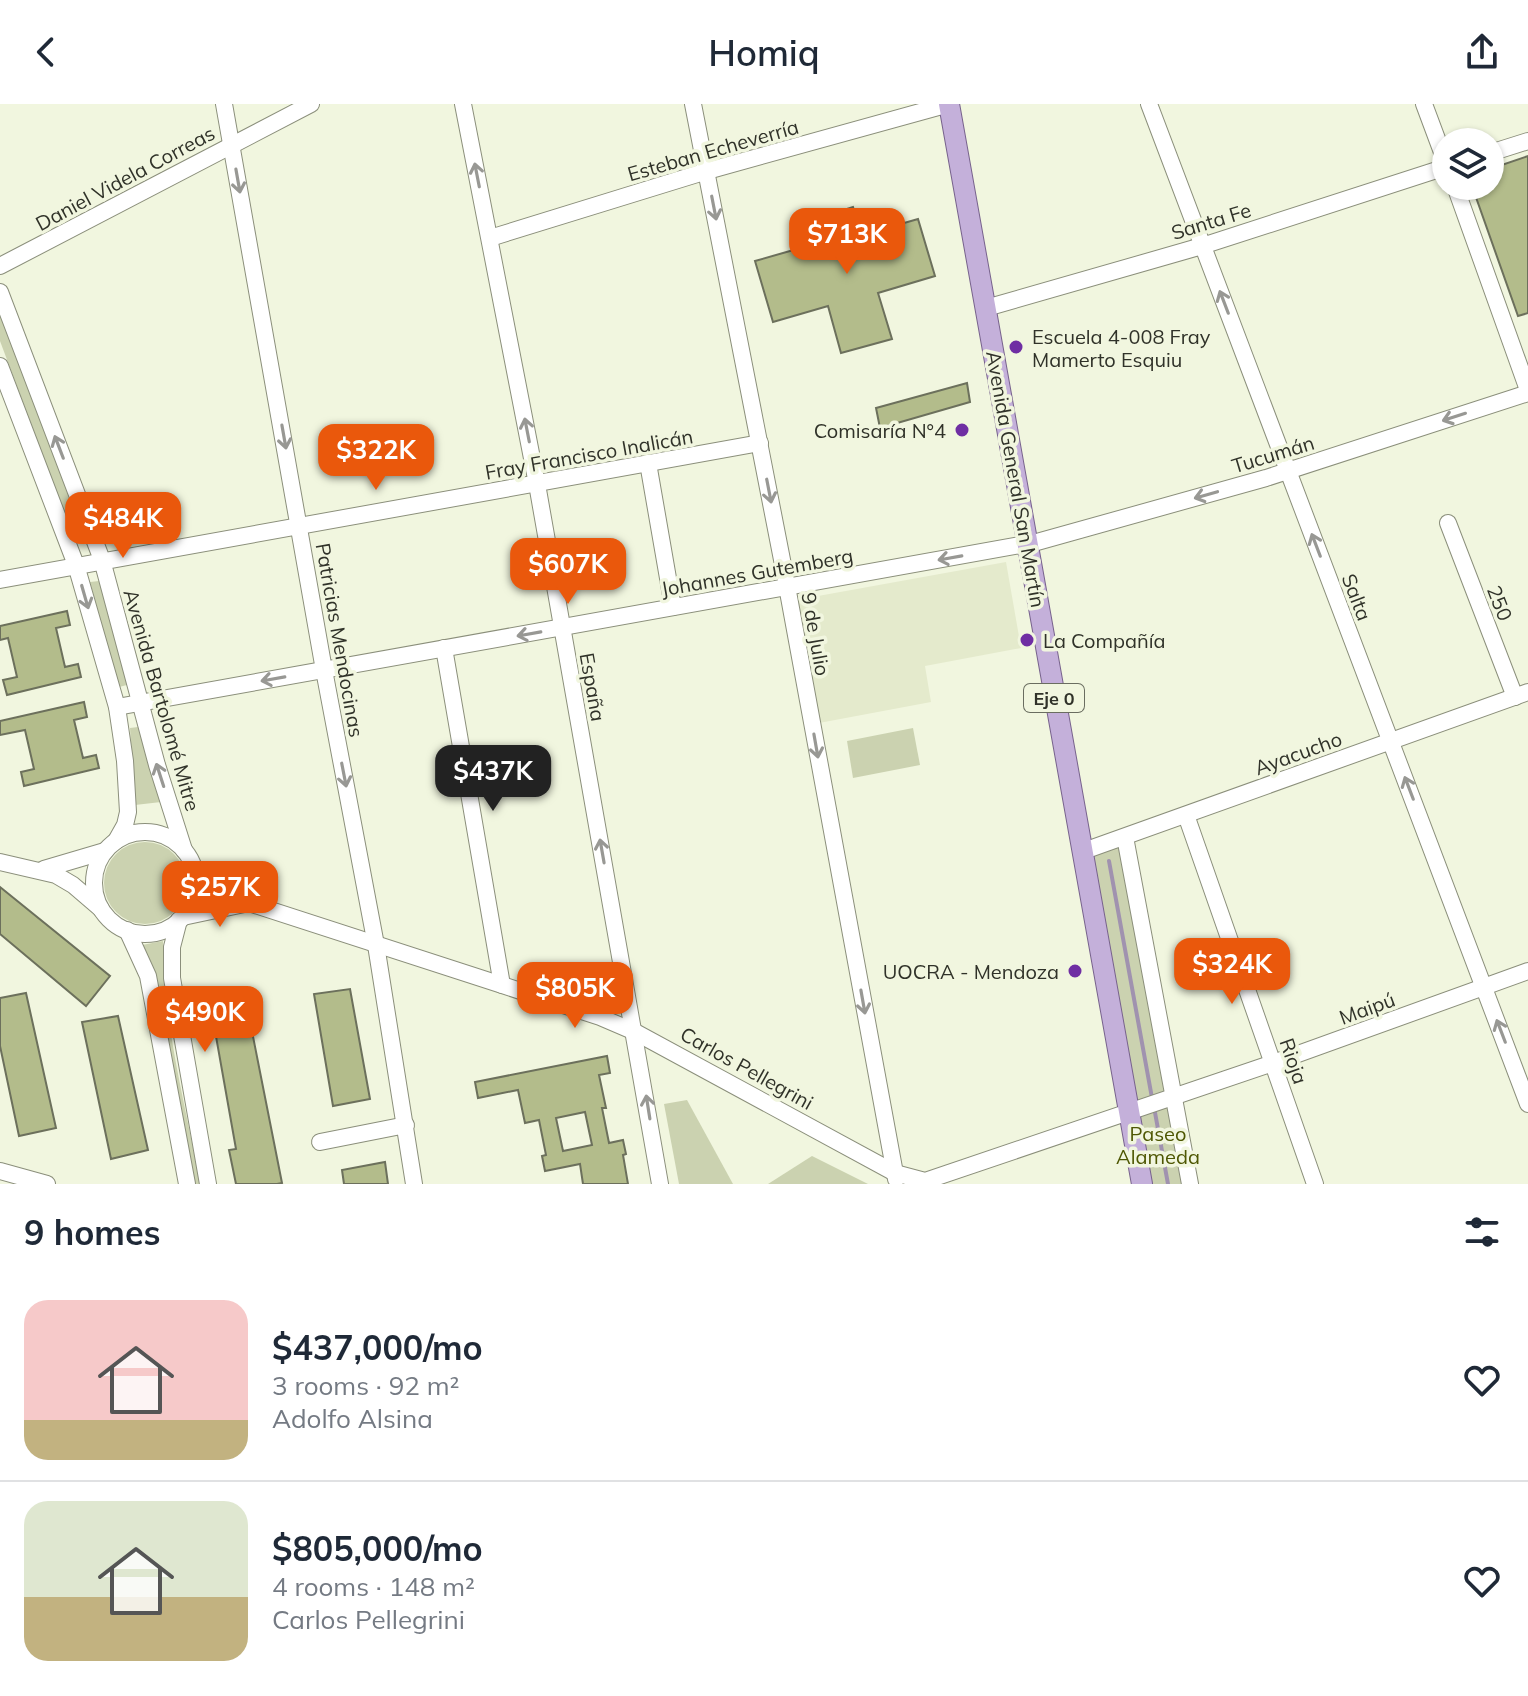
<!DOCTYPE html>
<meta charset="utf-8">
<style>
:root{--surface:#fff;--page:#f6f6f7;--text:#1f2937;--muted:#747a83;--line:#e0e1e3;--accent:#ea580c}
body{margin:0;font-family:Mulish,sans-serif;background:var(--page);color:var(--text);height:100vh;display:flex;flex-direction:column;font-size:30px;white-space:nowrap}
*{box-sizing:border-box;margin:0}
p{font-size:26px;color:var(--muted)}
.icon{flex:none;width:44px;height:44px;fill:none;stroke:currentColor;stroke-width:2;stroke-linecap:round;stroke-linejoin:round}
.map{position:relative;height:1080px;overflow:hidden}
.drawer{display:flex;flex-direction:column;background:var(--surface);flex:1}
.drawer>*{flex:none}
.fabs{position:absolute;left:1432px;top:24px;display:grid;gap:16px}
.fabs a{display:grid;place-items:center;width:72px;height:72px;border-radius:50%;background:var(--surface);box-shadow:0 2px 6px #0004;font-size:40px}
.price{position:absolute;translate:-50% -68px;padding:0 18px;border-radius:16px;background:var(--accent);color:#fff;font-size:26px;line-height:52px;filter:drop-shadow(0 2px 4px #0008)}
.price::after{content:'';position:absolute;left:50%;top:48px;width:24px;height:18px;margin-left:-12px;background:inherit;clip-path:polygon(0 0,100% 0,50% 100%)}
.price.current{background:#222;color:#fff}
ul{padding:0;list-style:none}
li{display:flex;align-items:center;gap:24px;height:200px;padding:0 24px}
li+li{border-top:2px solid var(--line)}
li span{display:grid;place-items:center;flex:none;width:224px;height:160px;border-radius:24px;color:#555}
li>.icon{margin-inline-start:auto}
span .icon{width:96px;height:96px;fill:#fffc;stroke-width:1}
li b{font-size:34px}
h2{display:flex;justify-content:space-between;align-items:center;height:96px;padding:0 24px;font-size:34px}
header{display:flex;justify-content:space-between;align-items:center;height:104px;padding:0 24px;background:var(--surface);font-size:36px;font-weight:600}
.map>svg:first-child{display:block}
.built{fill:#e4eacc}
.green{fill:#cbd2b0}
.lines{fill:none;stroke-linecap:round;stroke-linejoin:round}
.stream{stroke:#a092af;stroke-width:4}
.building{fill:#b3bc8b;stroke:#6c705c;stroke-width:2;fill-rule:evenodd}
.minor-casing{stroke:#8b8f7b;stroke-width:18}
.major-casing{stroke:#77628c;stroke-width:22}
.minor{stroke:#fff;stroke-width:16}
.major{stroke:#c4b0da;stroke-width:20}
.oneway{stroke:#989894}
.poi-dot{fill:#6f2ea3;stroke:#f1f6df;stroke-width:3}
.labels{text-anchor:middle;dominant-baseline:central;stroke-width:7;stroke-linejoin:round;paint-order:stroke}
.shield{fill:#f1f6df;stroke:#6a6d60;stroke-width:2}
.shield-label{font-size:18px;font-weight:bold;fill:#303229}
.street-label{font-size:20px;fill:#303229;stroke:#f1f6df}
.poi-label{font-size:20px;fill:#303229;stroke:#f1f6df;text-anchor:start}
.park-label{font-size:20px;fill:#4e5703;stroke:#f1f6df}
</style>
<header><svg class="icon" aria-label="back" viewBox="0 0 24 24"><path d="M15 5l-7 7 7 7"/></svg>Homiq<svg class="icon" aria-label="share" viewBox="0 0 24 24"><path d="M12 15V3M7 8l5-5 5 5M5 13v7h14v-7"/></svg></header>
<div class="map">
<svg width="1528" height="1080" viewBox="0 0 1528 1080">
<rect width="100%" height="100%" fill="#f1f6df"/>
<polygon class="built" points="1006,458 1021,544 925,562 931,598 819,619 796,496"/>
<g class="green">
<polygon points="0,209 85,429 73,431 0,237"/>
<polygon points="99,477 127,581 119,583 90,478"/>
<polygon points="138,623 161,698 135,701 130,624"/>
<polygon points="913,624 920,661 853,674 847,637"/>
<polygon points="1125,733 1190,1080 1142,1080 1081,748"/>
<circle cx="145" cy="779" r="41"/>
<path d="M 163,837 C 162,915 186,1002 200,1080 L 194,1080 L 142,841 Z"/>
<polygon points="687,996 733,1080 679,1080 664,1000"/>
<polygon points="812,1052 868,1080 768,1080"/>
</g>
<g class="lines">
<g class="stream">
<polyline points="1109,757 1152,994"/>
<polyline points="1154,1003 1168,1080"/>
</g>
</g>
<g class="building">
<polygon points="1528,52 1528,209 1518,212 1472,82 1490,82 1490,65"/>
<polygon points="853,103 862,131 918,115 935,172 878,189 892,235 841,249 828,202 773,218 755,157 811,141 809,135 827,129 822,113"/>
<polygon points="967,279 970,298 880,324 876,304"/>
<polygon points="67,507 70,521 56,524 65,563 78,560 81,573 7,591 3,576 17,573 8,534 0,536 0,522"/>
<polygon points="84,598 87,613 74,616 83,654 96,651 99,664 24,682 21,668 34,665 25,626 0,631 0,617"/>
<polygon points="0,783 110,872 86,902 0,830"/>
<polygon points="350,885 370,995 333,1002 314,890"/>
<polygon points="244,887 282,1079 277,1080 236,1080 229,1046 236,1045 209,893"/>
<polygon points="26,889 56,1024 19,1032 0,942 0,894"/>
<polygon points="118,912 148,1046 111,1055 82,918"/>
<path d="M 607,952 L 610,969 L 599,971 L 606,1004 L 602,1004 L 609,1039 L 623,1036 L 626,1050 L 623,1051 L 628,1080 L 583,1080 L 580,1060 L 545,1067 L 542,1052 L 546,1051 L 539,1016 L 525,1019 L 518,986 L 478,994 L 475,978 ZM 585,1008 L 592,1041 L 563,1047 L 556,1014 Z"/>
<polygon points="385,1058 388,1080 344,1080 342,1066"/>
</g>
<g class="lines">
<g class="minor-casing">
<g id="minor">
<polyline points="224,0 324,566 376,841 414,1080"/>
<polyline points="463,0 537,380 660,1080"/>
<polyline points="693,0 784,466 896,1075"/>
<polyline points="1149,0 1528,1000"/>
<polyline points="1424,0 1446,59"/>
<polyline points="1490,49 1528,37"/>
<polyline points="1455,82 1528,286"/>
<polyline points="490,134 707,67 949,0"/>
<polyline points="0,162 311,0"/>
<polyline points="0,188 102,456 157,661 184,746"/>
<polyline points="986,204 1202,142 1446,63"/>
<polyline points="0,262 76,461 117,603 125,657 128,708 125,721 116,737"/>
<polyline points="648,359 673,503"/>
<polyline points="1448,419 1515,593"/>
<polyline points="0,476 760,339"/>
<polyline points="444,544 502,881"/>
<polyline points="117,603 1037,438 1266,374 1528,289"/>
<polyline points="1186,711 1315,1080"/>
<circle cx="145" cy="779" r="51"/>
<polyline points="1125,733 1190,1080"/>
<polyline points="1081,748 1528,588"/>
<polyline points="0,758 56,771 73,781 101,805"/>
<polyline points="44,765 105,747"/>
<polyline points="195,767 249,799 502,881 600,913 635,928 895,1069 925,1077 1273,959 1528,867"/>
<polyline points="183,813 249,799"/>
<polyline points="179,816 172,843 172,874 208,1080"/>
<polyline points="127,826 148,872 187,1080"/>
<polyline points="320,1038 406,1021"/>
<polyline points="0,1067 47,1080"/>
</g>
</g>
<g class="major-casing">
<polyline id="major" points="949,0 1142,1080"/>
</g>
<use href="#minor" class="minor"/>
<use href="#major" class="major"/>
</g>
<defs><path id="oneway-shaft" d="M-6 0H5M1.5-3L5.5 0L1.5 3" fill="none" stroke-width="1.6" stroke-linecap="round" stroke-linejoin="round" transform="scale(2)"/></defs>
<g class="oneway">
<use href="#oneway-shaft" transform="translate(477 71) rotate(-101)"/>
<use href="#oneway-shaft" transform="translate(238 77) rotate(80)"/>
<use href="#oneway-shaft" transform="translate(714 104) rotate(79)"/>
<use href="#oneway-shaft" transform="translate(1224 198) rotate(-111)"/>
<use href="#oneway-shaft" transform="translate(1454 313) rotate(162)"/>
<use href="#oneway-shaft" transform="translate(527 326) rotate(-101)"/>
<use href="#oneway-shaft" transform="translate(284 333) rotate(80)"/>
<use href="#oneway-shaft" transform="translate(59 343) rotate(-111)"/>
<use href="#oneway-shaft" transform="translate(769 387) rotate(79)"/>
<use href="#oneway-shaft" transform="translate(1206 391) rotate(164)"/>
<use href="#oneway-shaft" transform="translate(1316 441) rotate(-111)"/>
<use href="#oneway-shaft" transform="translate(950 454) rotate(170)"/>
<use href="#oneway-shaft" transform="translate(85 493) rotate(74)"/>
<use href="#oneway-shaft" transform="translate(529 530) rotate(170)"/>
<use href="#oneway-shaft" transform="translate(273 575) rotate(170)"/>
<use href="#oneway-shaft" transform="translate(816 642) rotate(80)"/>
<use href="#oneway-shaft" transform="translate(160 671) rotate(-108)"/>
<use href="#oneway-shaft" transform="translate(344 671) rotate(79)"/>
<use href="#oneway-shaft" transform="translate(1409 684) rotate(-111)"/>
<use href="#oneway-shaft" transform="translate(602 747) rotate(-100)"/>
<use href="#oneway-shaft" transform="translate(863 898) rotate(80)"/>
<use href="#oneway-shaft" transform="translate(1501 927) rotate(-111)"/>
<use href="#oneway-shaft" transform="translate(648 1003) rotate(-99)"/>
</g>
<g class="poi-dot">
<circle cx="1016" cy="243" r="8"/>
<circle cx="962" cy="326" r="8"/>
<circle cx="1027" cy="536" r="8"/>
<circle cx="1075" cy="867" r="8"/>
</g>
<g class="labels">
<rect class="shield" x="1024" y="580" width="60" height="28" rx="6"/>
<g class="shield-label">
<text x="1054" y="594">Eje 0</text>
</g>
<g class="street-label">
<text transform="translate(713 46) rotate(-16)">Esteban Echeverría</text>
<text transform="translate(125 74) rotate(-28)">Daniel Videla Correas</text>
<text transform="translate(1211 117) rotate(-17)">Santa Fe</text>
<text transform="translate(589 350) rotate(-10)">Fray Francisco Inalicán</text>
<text transform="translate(1273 350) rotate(-17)">Tucumán</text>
<text transform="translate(1016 375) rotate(80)">Avenida General San Martín</text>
<text transform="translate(757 468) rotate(-10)">Johannes Gutemberg</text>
<text transform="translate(1357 493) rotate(69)">Salta</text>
<text transform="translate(1500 499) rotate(69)">250</text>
<text transform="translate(816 530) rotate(80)">9 de Julio</text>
<text transform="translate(340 536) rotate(80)">Patricias Mendocinas</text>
<text transform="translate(593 583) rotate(80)">España</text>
<text transform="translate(162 596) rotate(74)">Avenida Bartolomé Mitre</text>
<text transform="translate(1298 649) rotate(-20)">Ayacucho</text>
<text transform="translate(1367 904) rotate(-20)">Maipú</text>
<text transform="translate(1294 957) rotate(71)">Rioja</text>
<text transform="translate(747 964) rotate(29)">Carlos Pellegrini</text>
</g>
<g class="poi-label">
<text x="1032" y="232">Escuela 4-008 Fray<tspan x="1032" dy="23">Mamerto Esquiu</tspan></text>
<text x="946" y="326" text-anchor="end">Comisaría N°4</text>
<text x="1043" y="536">La Compañía</text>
<text x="1059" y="867" text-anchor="end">UOCRA - Mendoza</text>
</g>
<g class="park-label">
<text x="1158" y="1029">Paseo<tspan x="1158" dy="23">Alameda</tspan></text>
</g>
</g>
</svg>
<div class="fabs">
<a><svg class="icon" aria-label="layers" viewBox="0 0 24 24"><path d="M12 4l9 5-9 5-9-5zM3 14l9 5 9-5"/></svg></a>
</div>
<b class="price" style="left:847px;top:172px">$713K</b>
<b class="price" style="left:376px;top:388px">$322K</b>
<b class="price" style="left:123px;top:456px">$484K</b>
<b class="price" style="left:568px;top:502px">$607K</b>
<b class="price current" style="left:493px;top:709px">$437K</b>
<b class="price" style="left:220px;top:825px">$257K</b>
<b class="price" style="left:1232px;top:902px">$324K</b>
<b class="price" style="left:575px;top:926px">$805K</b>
<b class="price" style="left:205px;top:950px">$490K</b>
</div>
<section class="drawer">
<h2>9 homes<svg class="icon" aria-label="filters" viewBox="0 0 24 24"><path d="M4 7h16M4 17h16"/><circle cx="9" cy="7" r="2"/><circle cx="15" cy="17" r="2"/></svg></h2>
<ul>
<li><span style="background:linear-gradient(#f6c9c9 75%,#c2b280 0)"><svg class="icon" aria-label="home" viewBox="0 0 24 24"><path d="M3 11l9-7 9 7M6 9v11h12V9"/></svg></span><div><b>$437,000/mo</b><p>3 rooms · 92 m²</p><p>Adolfo Alsina</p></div><svg class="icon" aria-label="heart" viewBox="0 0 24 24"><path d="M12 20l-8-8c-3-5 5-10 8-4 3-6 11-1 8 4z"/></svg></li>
<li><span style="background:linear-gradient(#dfe7d0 60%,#c2b280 0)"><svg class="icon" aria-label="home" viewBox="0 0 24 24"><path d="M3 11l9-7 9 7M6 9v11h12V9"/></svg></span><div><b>$805,000/mo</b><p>4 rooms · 148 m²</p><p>Carlos Pellegrini</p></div><svg class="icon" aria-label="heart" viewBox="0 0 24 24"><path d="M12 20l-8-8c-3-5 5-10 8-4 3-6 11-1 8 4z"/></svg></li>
</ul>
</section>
